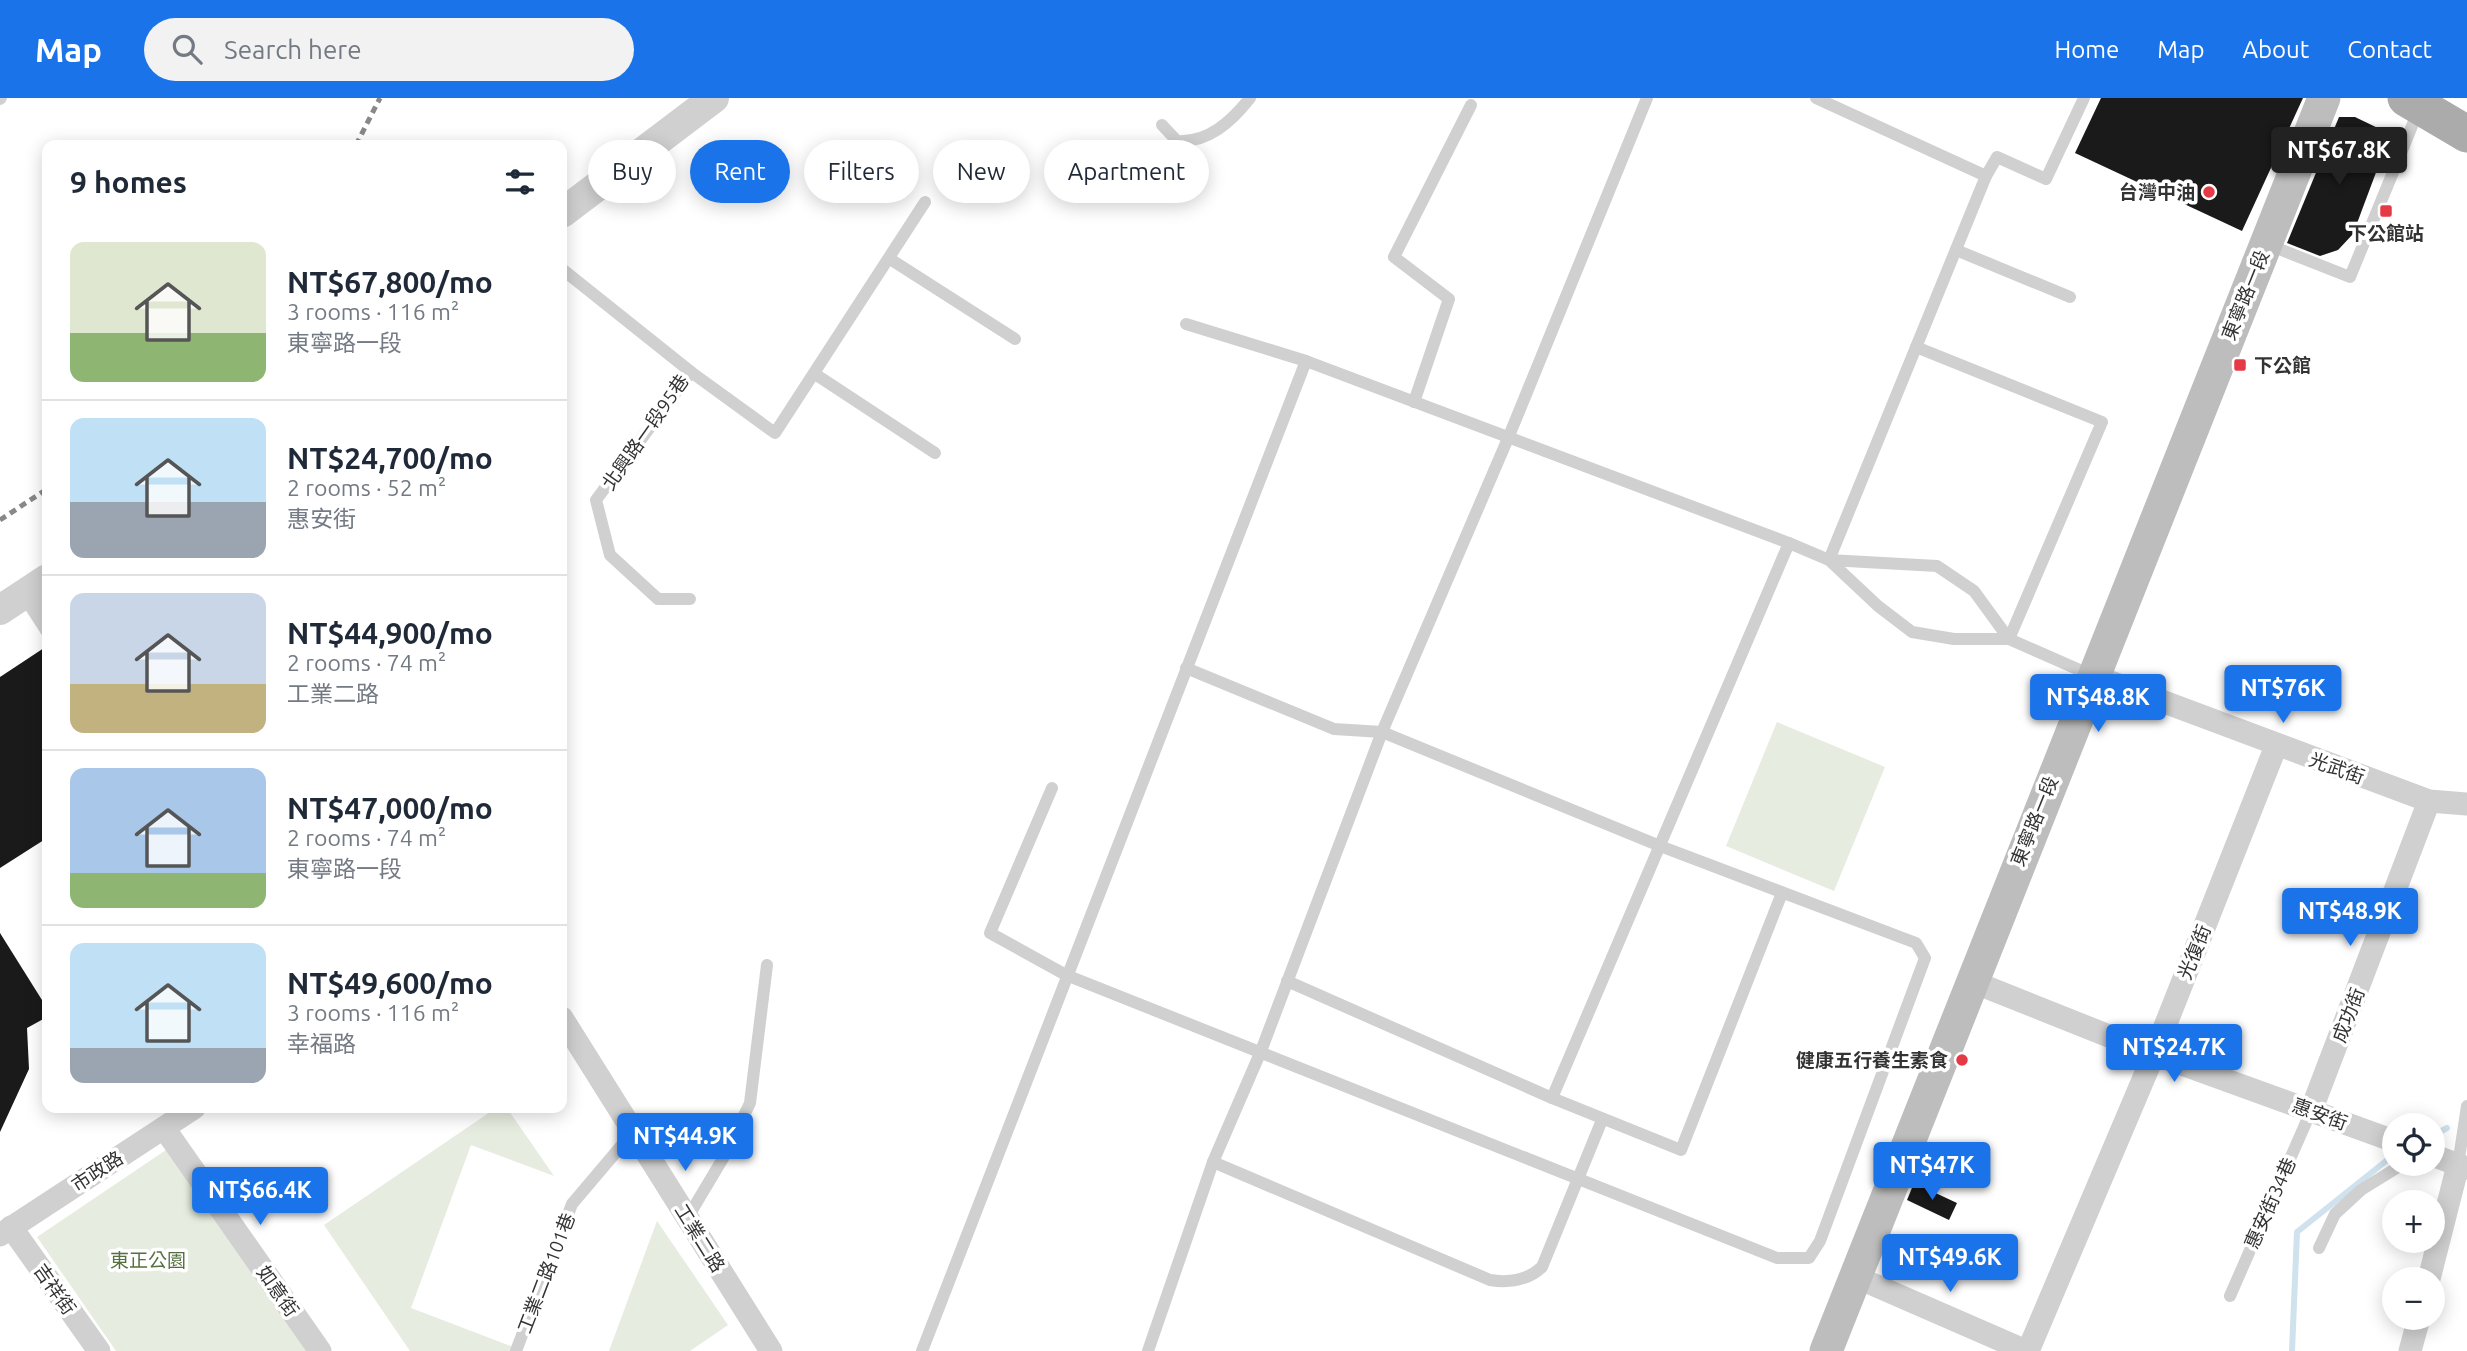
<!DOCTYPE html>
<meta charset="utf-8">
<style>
:root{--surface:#fff;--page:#f2f2f3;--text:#1f2937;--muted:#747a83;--line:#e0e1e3;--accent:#1a73e8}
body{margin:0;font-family:Ubuntu,"Noto Sans TC",sans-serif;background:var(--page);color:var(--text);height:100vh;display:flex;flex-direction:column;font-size:26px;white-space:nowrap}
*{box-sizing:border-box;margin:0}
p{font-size:23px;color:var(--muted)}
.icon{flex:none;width:38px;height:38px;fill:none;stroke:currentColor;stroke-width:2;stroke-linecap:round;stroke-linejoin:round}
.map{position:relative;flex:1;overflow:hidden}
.sheet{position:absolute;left:42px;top:42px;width:525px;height:973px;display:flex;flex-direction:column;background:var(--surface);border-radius:14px;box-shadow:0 4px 18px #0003}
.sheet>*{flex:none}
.hud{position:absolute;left:588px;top:42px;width:665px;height:63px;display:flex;gap:14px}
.buttons{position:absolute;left:2382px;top:1015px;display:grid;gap:14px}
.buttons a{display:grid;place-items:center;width:63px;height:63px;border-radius:50%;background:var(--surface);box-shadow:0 4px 18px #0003;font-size:35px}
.price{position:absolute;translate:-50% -60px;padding:0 16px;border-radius:7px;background:var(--accent);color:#fff;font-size:23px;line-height:46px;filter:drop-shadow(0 2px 4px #0008)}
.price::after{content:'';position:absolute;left:50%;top:42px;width:21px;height:16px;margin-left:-10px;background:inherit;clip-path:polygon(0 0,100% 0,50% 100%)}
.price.selected{background:#222;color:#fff}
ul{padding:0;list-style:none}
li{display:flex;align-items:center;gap:21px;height:175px;padding:0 28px}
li+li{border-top:2px solid var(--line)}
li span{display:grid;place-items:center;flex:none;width:196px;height:140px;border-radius:14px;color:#555}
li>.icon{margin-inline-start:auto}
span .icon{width:84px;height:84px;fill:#fffc;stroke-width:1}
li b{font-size:30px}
h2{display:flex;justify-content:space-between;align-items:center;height:84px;padding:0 28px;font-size:30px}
.tag{padding:0 24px;border-radius:32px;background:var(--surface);box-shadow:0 4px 18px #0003;font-size:24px;line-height:63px}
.tag.selected{background:var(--accent);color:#fff}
header{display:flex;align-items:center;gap:42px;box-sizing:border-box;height:98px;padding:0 35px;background:var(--accent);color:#fff}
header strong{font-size:33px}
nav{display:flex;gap:38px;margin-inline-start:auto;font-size:24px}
.search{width:490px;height:63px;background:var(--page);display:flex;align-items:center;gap:18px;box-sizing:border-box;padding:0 24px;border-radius:38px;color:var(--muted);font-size:26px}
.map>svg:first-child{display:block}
.green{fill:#e6ecdf}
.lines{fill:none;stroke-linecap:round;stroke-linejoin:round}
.stream{stroke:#cfe2ee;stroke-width:6}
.building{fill:#1a1a1a}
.service{stroke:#d0d0d0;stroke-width:12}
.minor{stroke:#d0d0d0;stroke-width:23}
.tertiary{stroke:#d0d0d0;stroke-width:30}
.secondary{stroke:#bdbdbd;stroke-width:33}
.primary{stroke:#ababab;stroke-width:37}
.rail{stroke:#888;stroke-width:5;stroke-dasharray:7 5;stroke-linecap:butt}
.poi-dot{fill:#e63946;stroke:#fff;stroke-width:2.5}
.labels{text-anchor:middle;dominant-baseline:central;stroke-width:7;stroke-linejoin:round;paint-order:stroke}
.poi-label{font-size:19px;font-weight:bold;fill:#333;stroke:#fff;text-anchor:end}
.street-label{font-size:19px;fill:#333;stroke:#fff}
.park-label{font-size:19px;fill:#56703f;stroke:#fff}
</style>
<header>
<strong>Map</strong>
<div class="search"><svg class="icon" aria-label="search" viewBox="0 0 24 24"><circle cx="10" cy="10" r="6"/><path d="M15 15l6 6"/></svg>Search here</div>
<nav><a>Home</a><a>Map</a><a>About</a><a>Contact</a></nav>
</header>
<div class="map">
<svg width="2467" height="1253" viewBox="0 0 2467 1253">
<rect width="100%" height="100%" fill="#fff"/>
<g class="green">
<polygon points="1777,624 1885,669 1834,793 1726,748"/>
<polygon points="496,1010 507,1010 554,1078 471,1047 411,1210 524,1253 410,1253 324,1127"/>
<polygon points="166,1052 309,1253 116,1253 37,1139"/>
<polygon points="657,1123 728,1227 690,1253 609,1253"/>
</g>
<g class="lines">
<g class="stream">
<polyline points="2432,1038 2447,1030"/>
<polyline points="2292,1253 2297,1134 2391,1059"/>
</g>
</g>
<g class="building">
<polygon points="2101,0 2303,0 2242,133 2075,55"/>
<polygon points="2339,19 2355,19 2384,33 2384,53 2353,136 2338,152 2320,158 2287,145"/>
<polygon points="47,548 47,740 0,770 0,579"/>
<polygon points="0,835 47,910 47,919 27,930 29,971 0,1034"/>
<polygon points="1914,1085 1957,1105 1949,1122 1907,1102"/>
</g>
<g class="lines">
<g class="service">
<polyline points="1816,0 1986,78 1829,462"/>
<polyline points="0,1 1,0"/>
<path d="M 1162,27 L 1177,43 C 1208,45 1231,24 1250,0"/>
<polyline points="1986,78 1997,59 2046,81 2084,0"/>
<polyline points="2269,147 2350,179 2419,11"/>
<polyline points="1956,152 2070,199"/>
<polyline points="890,161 1015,241"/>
<polyline points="562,171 691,274 596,402 610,457 658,501 690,501"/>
<polyline points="1186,226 1306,263 1789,445"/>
<polyline points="1916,249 2102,324 2009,541 2091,577"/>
<polyline points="691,274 775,335 925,104"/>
<polyline points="815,276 935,355"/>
<polyline points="1414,304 1449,201 1394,159 1471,7"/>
<polyline points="23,497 47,534"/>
<polyline points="29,501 47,513"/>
<polyline points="1052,690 990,835 1066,877 1777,1160 1809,1160 1820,1143 1925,860 1916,845 1660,748 1382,634 1334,631 1186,570"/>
<polyline points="1287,883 1552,1000 1789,445 1829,462 1878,508 1912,534 1954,541 2009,541 1974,493 1937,468 1829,462"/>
<polyline points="1552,1000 1681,1052 1782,795"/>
<path d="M 1602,1022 L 1542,1169 C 1527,1183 1509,1185 1490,1182 L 1213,1064 L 1261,953 L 1382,634 L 1509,338 L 1647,0"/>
<polyline points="2458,1067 2467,1008"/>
<polyline points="688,1119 725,1057 750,1005 767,867"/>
<polyline points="2319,1150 2335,1116 2361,1092 2403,1066"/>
<polyline points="2230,1198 2311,1013"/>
<polyline points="516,1253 572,1106 633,1034"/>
<polyline points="922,1253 1306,263"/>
<polyline points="1148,1253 1213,1064"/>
</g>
<g class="minor">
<polyline points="2092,577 2429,703 2467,706"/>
<polyline points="1971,883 2154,956 2394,1043"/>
<polyline points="562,920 771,1253"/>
<polyline points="2311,1013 2429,703"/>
<polyline points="164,1030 320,1253"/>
<polyline points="2432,1057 2467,1070"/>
<polyline points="11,1129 99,1253"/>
<polyline points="0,1137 194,1010"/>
<polyline points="1856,1179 2026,1253"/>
<polyline points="2429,1181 2458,1067"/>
<polyline points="2028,1253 2154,956 2276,648"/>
<polyline points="2410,1253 2419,1220"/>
</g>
<g class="tertiary">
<polyline points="562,115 714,0"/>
<polyline points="0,512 47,481"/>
</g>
<polyline class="secondary" points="1826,1253 2324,0"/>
<polyline class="primary" points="2406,0 2467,36"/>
<g class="rail">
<polyline points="356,47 380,0"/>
<polyline points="0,422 47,391"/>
</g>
</g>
<g class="poi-dot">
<circle cx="2209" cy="94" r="7"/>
<rect x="2379" y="106" width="14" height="14" rx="3.5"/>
<rect x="2233" y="260" width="14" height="14" rx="3.5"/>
<circle cx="1962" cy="962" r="7"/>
</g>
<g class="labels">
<g class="poi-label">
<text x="2195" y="94">台灣中油</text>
<text x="2386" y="135" text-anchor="middle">下公館站</text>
<text x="2254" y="267" text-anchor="start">下公館</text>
<text x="1948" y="962">健康五行養生素食</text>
</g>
<g class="street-label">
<text transform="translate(2245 197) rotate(-68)">東寧路一段</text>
<text transform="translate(645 334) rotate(-55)">北興路一段95巷</text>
<text transform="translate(2337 670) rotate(20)">光武街</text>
<text transform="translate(2034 723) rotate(-68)">東寧路一段</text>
<text transform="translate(2194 854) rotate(-68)">光復街</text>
<text transform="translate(2348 917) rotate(-69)">成功街</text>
<text transform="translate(2320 1016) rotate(20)">惠安街</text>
<text transform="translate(97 1073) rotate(-33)">市政路</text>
<text transform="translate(2270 1105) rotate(-66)">惠安街34巷</text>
<text transform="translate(700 1140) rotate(58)">工業二路</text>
<text transform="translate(546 1175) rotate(-69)">工業二路101巷</text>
<text transform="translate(55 1191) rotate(55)">吉祥街</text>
<text transform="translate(278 1193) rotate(55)">如意街</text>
</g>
<g class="park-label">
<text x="148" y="1162">東正公園</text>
</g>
</g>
</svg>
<div class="buttons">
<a><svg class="icon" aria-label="locate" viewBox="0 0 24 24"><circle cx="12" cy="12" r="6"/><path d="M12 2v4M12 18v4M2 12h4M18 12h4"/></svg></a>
<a>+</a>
<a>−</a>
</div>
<b class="price selected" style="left:2339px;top:89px">NT$67.8K</b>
<b class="price" style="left:2283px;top:627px">NT$76K</b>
<b class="price" style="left:2098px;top:636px">NT$48.8K</b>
<b class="price" style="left:2350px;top:850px">NT$48.9K</b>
<b class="price" style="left:2174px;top:986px">NT$24.7K</b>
<b class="price" style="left:685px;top:1075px">NT$44.9K</b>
<b class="price" style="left:1932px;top:1104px">NT$47K</b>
<b class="price" style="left:260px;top:1129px">NT$66.4K</b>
<b class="price" style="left:1950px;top:1196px">NT$49.6K</b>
<div class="hud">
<a class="tag">Buy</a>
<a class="tag selected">Rent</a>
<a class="tag">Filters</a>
<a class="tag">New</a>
<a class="tag">Apartment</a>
</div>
<section class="sheet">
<h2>9 homes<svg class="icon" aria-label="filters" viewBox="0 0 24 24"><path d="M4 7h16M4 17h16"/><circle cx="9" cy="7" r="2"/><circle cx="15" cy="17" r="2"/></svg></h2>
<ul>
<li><span style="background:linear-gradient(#dfe7d0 65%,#8fb573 0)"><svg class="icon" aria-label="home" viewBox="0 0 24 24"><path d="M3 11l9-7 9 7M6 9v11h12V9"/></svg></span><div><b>NT$67,800/mo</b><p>3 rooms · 116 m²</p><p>東寧路一段</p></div></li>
<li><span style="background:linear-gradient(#bfe0f5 60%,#9aa5b1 0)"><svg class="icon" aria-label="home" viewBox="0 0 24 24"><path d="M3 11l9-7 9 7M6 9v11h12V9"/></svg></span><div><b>NT$24,700/mo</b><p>2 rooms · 52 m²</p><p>惠安街</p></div></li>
<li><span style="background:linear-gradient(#c9d6e8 65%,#c2b280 0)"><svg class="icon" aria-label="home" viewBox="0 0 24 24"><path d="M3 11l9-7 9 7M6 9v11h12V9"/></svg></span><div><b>NT$44,900/mo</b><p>2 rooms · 74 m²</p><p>工業二路</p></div></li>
<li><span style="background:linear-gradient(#a9c7e8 75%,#8fb573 0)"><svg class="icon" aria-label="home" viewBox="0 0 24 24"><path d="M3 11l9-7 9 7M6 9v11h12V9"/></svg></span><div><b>NT$47,000/mo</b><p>2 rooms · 74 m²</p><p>東寧路一段</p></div></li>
<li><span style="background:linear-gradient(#bfe0f5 75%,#9aa5b1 0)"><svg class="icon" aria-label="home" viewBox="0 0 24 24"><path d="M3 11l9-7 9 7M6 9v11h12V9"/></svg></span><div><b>NT$49,600/mo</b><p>3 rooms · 116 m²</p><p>幸福路</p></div></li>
</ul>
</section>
</div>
